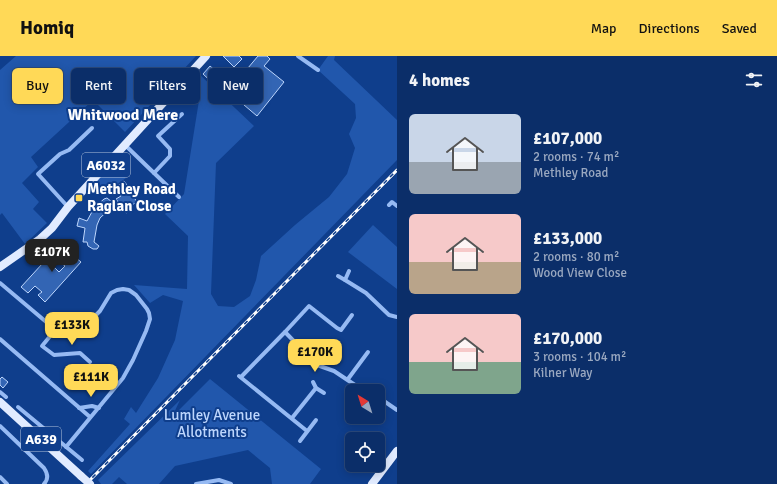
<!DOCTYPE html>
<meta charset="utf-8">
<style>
:root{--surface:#0b2e69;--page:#14366f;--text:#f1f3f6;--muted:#9aa8c0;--line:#2b4a7d;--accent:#ffd957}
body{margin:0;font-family:Signika,sans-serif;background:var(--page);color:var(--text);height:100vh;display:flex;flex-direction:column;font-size:15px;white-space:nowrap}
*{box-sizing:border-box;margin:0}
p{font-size:13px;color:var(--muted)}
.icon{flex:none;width:22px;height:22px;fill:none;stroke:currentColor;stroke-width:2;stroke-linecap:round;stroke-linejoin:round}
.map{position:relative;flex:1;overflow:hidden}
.panel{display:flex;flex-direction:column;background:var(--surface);width:380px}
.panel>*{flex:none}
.hud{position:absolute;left:12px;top:12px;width:325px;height:36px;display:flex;gap:8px}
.needle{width:26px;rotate:322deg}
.buttons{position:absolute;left:345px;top:328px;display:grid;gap:8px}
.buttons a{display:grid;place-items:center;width:40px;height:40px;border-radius:6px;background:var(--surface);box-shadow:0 2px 10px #0003,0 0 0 1px var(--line);font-size:20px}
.price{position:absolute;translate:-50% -34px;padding:0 9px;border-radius:8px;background:var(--accent);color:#111;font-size:13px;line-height:26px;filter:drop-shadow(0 1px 2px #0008)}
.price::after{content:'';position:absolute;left:50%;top:24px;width:12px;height:9px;margin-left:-6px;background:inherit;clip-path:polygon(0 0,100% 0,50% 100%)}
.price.on{background:#222;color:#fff}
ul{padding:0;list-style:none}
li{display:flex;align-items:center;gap:12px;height:100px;padding:0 12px}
li span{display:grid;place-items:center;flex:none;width:112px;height:80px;border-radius:6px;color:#555}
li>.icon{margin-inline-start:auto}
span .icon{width:48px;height:48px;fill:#fffc;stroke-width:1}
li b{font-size:17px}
h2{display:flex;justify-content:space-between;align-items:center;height:48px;padding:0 12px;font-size:17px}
.pill{padding:0 14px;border-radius:6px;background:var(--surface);box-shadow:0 2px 10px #0003,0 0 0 1px var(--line);font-size:14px;line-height:36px}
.pill.on{background:var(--accent);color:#111}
header{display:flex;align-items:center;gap:24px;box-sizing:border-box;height:56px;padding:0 20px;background:var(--accent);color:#111}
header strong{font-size:19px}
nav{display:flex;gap:22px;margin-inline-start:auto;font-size:14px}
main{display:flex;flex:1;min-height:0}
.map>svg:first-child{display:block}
.green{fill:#2157ac}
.building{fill:#3365b4;stroke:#bdd6fd;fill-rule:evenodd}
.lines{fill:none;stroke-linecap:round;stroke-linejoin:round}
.street{stroke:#96baf3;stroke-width:4}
.primary{stroke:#e1ebff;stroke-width:8}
.rail-casing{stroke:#fff;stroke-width:3}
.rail{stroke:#0f3e8c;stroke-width:1.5;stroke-dasharray:4.5;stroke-linecap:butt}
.primary-bridge{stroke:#e1ebff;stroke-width:8}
.poi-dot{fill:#ffd957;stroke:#0f3e8c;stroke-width:1.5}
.labels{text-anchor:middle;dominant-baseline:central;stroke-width:4;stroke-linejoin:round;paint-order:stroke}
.shield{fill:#0f3e8c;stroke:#b7c5dc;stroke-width:1}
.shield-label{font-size:14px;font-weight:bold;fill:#fff}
.poi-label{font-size:15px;font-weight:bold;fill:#fff;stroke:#0f3e8c;text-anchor:start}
.park-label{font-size:15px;fill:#bdd6fd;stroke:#0f3e8c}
.neighbourhood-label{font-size:16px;font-weight:bold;fill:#fff;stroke:#0f3e8c}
</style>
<header>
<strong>Homiq</strong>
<nav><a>Map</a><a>Directions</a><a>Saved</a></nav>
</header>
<main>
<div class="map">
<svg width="397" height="428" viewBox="0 0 397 428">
<rect width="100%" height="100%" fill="#0f3e8c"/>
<g class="green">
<polygon points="16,0 196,0 125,76 93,44 31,101 38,111 22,127 39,146 33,153 47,167 25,188 2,157 0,159 0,14"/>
<polygon points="328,0 335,0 334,4 397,64 397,104 91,418 88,415 130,368 124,363 131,351 136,357 158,322 175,284 183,245 163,239 150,247 134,229 187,233 188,180 165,158 184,138 201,32 191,22 198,17 254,70 216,107 211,238 218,250 234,251 250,240 256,224 261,200 295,169 329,141 347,118 355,92 349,78 356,62 355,48 318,14"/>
<polygon points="111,108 126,122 113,131 111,138 108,135 99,133 93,129"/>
<polygon points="373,169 397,191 397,233 348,196"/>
<polygon points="210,323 321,413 310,428 272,428 270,412 248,394 175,410 159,428 127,428 119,421 112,428 101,428 98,424 180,344 172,361"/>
</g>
<g class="building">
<polygon points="223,0 239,0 242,3 234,11"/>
<polygon points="258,0 267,0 270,3 264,10 284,26 257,60 237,43 235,44 227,37"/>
<polygon points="210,10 225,23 217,31 203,18"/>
<polygon points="124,125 132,136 134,134 136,138 133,140 137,146 127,152 129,155 126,157 116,143 121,140 115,132"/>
<polygon points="107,142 112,146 113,150 100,162 97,169 94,186 99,190 97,193 93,193 88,190 87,186 83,186 85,172 77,170 79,162 87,165 94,152 104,143"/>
<path d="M 64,184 L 68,188 L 63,196 L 72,204 L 75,201 L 81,206 L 45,246 L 38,239 L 42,236 L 35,230 L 28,237 L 21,231 ZM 57,204 L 65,210 L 59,216 L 52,209 Z"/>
<polygon points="2,321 8,326 3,332 0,329 0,323"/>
</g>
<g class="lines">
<g class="street">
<polyline points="298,0 318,14"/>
<polyline points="125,89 154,117 170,100 170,93 158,80 182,58"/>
<polyline points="154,117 179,141"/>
<polyline points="389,149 392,146 397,150"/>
<polyline points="68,151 38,118 60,98 69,94 92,72"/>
<polyline points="349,215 345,224 366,237 389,259 397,261"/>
<polyline points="338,220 345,224"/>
<polyline points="0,227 51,270 56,273 69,273 81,270 88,267 100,255 111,237 117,234 123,233 129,234 136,239 147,253 149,257 150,263 146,275 133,304 123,322 66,391"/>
<polyline points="56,273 42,290 54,299 80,297 90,306"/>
<polyline points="285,276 309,250 337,272 341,274 352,259"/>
<polyline points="0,283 90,361"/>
<polyline points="239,320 307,375"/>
<polyline points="241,321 285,276 317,309 334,315 364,335"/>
<polyline points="348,323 368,296"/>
<polyline points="313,326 316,332 324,337"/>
<polyline points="0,336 6,341"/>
<polyline points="378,341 397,354"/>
<polyline points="18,351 82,404"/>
<polyline points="79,352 92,350 99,352"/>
<polyline points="292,362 316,332"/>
<path d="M 0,370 L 44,412 C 48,418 49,423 44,428"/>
<polyline points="300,385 316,364"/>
<polyline points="0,421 7,428"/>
<polyline points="196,428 219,424 231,428"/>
</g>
<g class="primary">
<polyline points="0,211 40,183 52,172 68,151 206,0"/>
<polyline points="0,346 81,420"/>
<polyline points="372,428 397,395"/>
</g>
<g class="rail-casing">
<polyline id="rail" points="86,428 397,114"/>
</g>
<use href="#rail" class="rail"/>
<polyline class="primary-bridge" points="81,420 90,428"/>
</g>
<rect class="poi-dot" x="75" y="138" width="8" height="8" rx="2"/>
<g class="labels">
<g class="shield">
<rect x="82" y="97" width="48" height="24" rx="3"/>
<rect x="21" y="371" width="40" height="24" rx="3"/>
</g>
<g class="shield-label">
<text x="106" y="109">A6032</text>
<text x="41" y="383">A639</text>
</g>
<g class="poi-label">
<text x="87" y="133">Methley Road<tspan x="87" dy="17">Raglan Close</tspan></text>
</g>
<g class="park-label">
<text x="212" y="359">Lumley Avenue<tspan x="212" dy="17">Allotments</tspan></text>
</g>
<g class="neighbourhood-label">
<text x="123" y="59">Whitwood Mere</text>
</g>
</g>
</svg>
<div class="buttons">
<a><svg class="needle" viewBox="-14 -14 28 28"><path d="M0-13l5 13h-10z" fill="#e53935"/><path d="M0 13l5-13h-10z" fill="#9aa8c0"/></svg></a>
<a><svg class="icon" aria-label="locate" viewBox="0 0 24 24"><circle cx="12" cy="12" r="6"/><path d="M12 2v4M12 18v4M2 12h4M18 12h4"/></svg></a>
</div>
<b class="price on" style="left:52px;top:217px">£107K</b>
<b class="price" style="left:72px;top:290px">£133K</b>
<b class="price" style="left:315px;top:317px">£170K</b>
<b class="price" style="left:91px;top:342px">£111K</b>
<div class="hud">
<a class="pill on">Buy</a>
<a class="pill">Rent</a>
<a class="pill">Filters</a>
<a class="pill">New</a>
</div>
</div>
<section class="panel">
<h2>4 homes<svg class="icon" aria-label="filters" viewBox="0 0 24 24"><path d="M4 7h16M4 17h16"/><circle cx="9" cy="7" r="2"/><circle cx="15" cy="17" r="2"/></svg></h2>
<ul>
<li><span style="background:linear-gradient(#c9d6e8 60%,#9aa5b1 0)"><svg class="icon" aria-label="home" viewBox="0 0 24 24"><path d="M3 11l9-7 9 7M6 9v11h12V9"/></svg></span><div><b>£107,000</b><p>2 rooms · 74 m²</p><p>Methley Road</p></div></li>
<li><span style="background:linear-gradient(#f6c9c9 60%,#b9a48a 0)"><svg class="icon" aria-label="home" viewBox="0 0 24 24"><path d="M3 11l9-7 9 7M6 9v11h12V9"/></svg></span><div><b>£133,000</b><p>2 rooms · 80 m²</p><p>Wood View Close</p></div></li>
<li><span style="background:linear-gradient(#f6c9c9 60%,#7fa58c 0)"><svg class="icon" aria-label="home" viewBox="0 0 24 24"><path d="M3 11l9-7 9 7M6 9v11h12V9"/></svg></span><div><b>£170,000</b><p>3 rooms · 104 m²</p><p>Kilner Way</p></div></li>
</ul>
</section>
</main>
